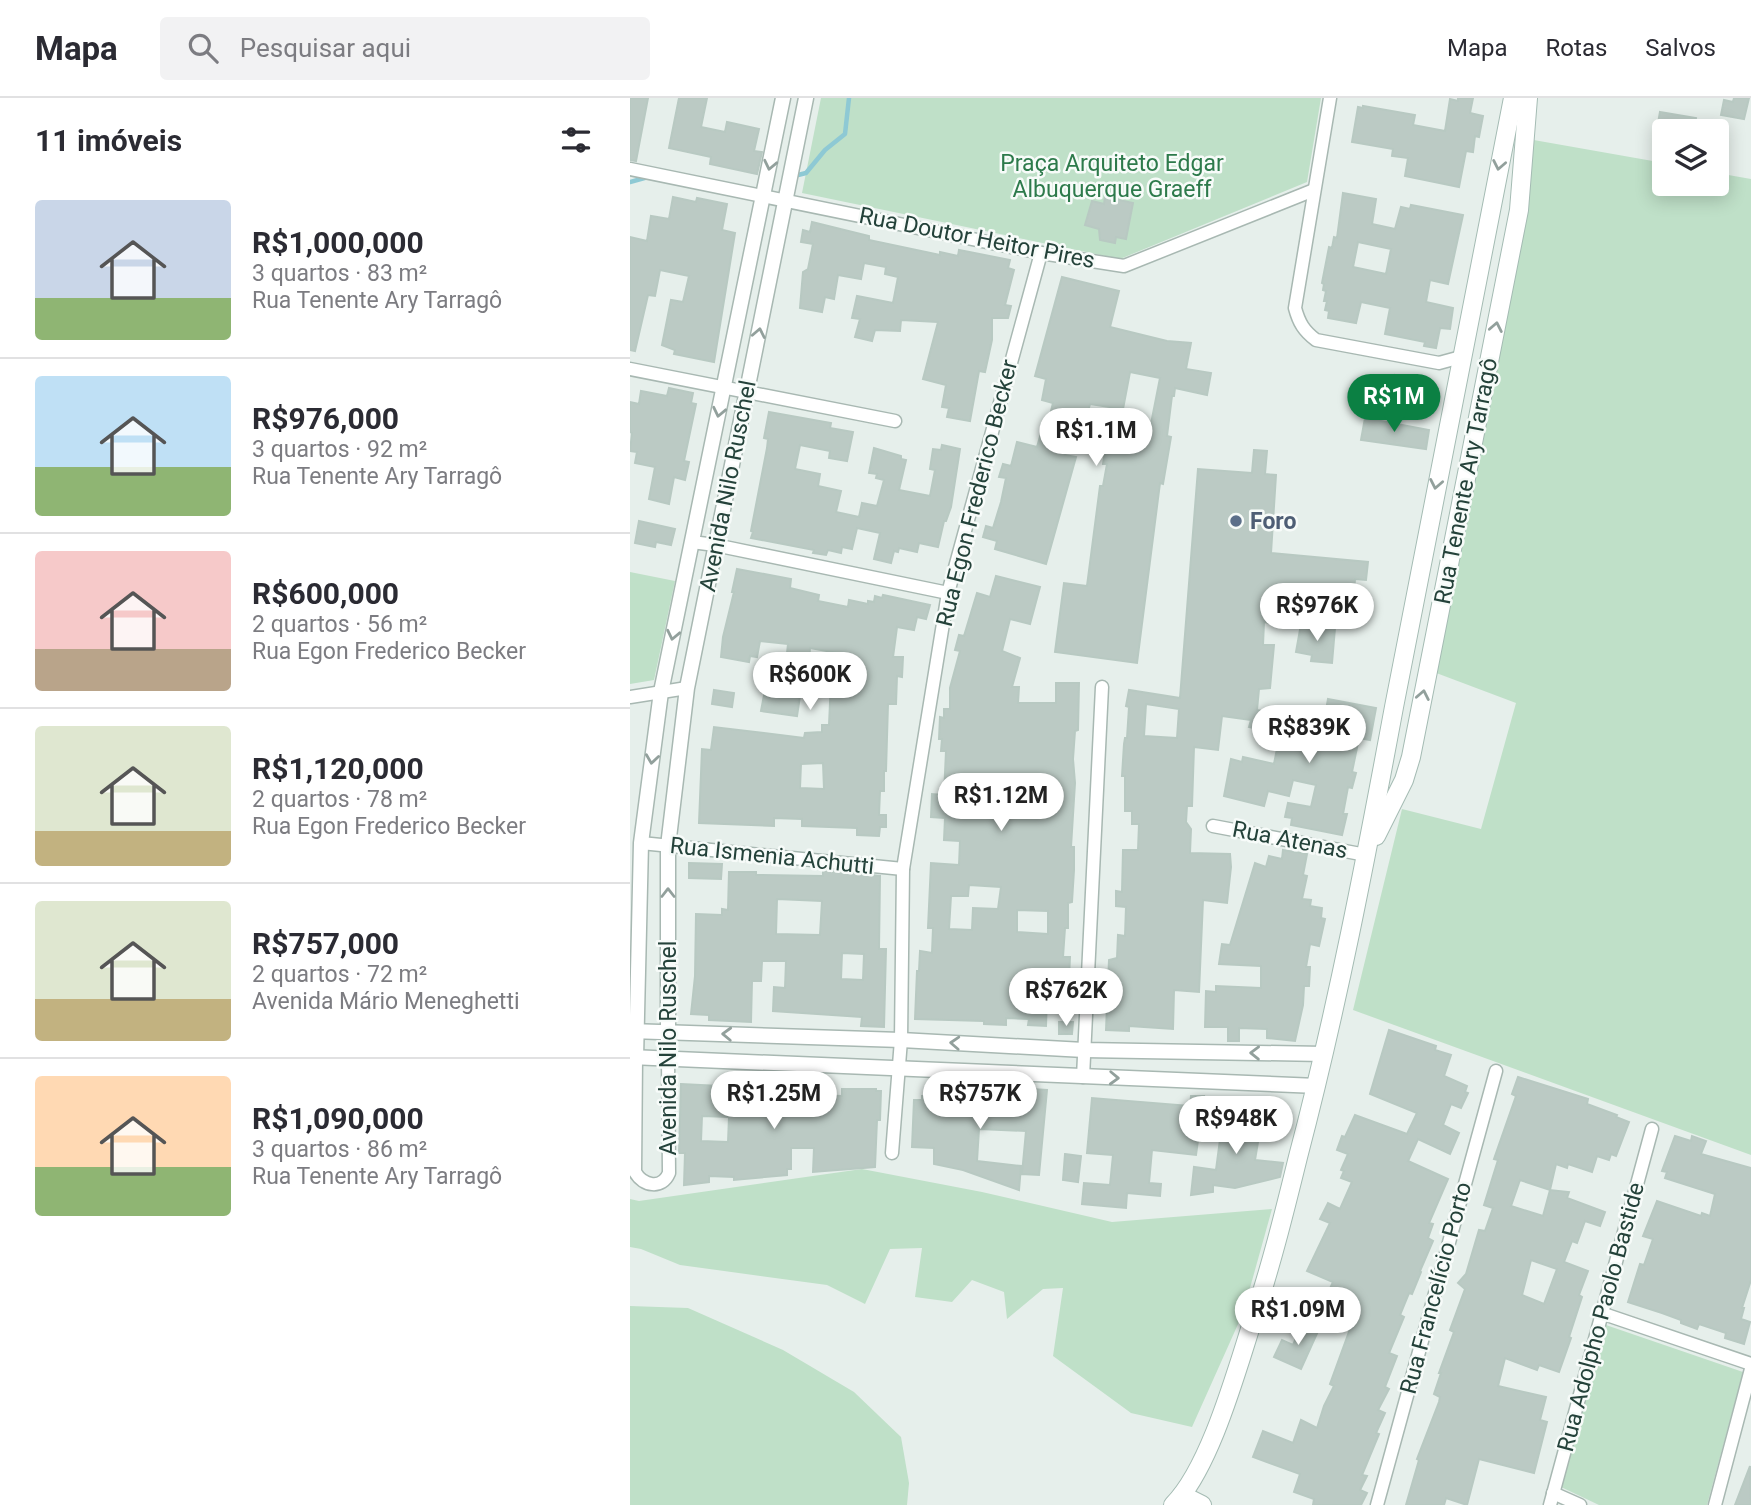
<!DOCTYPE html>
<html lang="pt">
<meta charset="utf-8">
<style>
:root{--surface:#fff;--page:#f2f2f3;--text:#2b2b33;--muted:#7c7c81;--line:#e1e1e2;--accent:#0b8043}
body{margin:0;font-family:Roboto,sans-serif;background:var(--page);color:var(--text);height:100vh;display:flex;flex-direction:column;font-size:26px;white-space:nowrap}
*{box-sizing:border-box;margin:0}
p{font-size:23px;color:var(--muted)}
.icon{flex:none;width:38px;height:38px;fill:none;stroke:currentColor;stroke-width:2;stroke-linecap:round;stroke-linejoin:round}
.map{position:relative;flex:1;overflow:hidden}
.sheet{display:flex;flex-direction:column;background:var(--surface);width:630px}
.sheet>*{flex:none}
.tools{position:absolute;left:1022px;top:21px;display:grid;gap:14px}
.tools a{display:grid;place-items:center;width:77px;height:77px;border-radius:7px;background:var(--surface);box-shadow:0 4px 18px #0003;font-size:35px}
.price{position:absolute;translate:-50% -60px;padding:0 16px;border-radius:24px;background:#fff;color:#222;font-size:23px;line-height:46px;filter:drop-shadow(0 2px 4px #0008)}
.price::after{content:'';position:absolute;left:50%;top:42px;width:21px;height:16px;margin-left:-10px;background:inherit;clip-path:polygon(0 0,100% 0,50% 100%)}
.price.current{background:var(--accent);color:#fff}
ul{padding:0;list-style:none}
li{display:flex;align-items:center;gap:21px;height:175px;padding:0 35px}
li+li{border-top:2px solid var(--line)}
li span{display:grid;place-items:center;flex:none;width:196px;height:140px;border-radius:7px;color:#555}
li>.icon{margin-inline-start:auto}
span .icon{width:84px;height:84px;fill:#fffc;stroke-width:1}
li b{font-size:30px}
h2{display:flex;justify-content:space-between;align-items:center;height:84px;padding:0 35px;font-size:30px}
header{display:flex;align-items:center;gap:42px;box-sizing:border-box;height:98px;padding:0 35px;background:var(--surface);border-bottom:2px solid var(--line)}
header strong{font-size:33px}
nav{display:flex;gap:38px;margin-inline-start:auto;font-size:24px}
.search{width:490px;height:63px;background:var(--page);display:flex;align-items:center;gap:18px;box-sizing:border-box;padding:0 24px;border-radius:7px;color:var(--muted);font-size:26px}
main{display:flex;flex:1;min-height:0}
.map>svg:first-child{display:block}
.green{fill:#bfe0c8}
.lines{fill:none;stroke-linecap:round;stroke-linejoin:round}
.stream{stroke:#8ec9d4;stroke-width:4.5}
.building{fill:#bbcac4;stroke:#b8c9c2;stroke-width:2;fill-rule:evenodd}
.minor-casing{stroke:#a8b8b2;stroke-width:15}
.tertiary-casing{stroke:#a8b8b2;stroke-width:17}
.secondary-casing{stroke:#a4bbb3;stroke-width:20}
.minor{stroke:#fff;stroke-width:12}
.tertiary{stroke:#fff;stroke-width:14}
.secondary{stroke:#fff;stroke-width:18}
.oneway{stroke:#92a09c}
.service-dot{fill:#5c6f8a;stroke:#f7fbf9;stroke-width:2.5}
.labels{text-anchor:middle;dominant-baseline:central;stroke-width:5;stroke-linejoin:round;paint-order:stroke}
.park-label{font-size:23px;fill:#2d7a4b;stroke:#f7fbf9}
.street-label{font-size:23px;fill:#24423a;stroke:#f7fbf9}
.service-label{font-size:23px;font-weight:bold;fill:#4e5e75;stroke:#f7fbf9;text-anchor:start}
</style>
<header>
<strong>Mapa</strong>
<div class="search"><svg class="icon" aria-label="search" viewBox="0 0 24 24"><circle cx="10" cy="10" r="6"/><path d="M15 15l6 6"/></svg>Pesquisar aqui</div>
<nav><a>Mapa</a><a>Rotas</a><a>Salvos</a></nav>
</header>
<main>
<section class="sheet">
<h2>11 imóveis<svg class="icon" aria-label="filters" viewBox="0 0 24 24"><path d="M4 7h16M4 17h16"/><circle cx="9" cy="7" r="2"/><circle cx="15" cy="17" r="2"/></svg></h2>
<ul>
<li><span style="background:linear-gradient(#c9d6e8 70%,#8fb573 0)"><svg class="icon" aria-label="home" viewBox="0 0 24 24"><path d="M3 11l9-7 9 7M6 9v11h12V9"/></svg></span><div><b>R$1,000,000</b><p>3 quartos · 83 m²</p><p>Rua Tenente Ary Tarragô</p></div></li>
<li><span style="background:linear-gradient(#bfe0f5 65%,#8fb573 0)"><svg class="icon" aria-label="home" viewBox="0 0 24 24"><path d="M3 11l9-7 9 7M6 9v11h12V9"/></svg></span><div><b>R$976,000</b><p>3 quartos · 92 m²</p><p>Rua Tenente Ary Tarragô</p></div></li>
<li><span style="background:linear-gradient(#f6c9c9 70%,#b9a48a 0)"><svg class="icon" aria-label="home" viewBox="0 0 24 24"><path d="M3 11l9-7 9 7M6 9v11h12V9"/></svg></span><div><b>R$600,000</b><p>2 quartos · 56 m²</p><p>Rua Egon Frederico Becker</p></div></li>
<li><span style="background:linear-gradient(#dfe7d0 75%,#c2b280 0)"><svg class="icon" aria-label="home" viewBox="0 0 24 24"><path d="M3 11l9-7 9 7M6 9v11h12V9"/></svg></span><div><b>R$1,120,000</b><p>2 quartos · 78 m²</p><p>Rua Egon Frederico Becker</p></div></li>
<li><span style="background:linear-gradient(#dfe7d0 70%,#c2b280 0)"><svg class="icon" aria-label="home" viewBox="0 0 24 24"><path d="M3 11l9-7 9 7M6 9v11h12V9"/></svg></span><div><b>R$757,000</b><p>2 quartos · 72 m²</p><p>Avenida Mário Meneghetti</p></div></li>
<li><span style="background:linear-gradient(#ffd9b3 65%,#8fb573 0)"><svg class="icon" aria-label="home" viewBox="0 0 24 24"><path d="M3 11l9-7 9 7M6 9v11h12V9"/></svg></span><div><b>R$1,090,000</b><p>3 quartos · 86 m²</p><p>Rua Tenente Ary Tarragô</p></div></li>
</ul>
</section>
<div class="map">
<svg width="1121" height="1407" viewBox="0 0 1121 1407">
<rect width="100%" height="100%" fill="#e6efeb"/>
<g class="green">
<polygon points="191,0 691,0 677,84 490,161 172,95"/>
<polygon points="898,41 1034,65 1034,86 1087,86 1087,75 1121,81 1121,1057 723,912 772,711 851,731 886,605 793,570"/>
<polygon points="0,474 45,483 24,582 0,586"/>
<polygon points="232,1071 352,1094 482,1124 642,1111 613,1215 562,1329 501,1315 423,1258 433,1190 413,1191 377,1221 374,1194 342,1182 322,1204 285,1199 292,1150 260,1151 235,1206 197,1187 50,1167 11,1151 0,1149 0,1101 9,1103"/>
<polygon points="0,1208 58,1210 153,1252 224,1294 271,1339 279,1385 277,1407 0,1407"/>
<polygon points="973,1226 1113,1274 1077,1407 969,1407 931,1389"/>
</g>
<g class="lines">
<g class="stream">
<polyline points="164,78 176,75 195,52 215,36 219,0"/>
<polyline points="0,84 18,79"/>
</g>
</g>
<g class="building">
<polygon points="0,0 18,0 6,63 0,62"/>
<polygon points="49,0 77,0 71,29 95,34 97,24 129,31 124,53 132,54 127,76 80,66 81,59 39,50"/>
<polygon points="828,0 843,0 840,15 853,18 849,39 845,38 843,54 836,53 829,89 775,78 778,60 762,58 763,51 722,44 728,9 733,10 733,8 785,17 783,27 815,33 820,1 828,3"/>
<polygon points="1104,0 1119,0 1114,21 1091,17 1094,2 1103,4"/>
<polygon points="1030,14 1066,20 1064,32 1028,25"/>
<path d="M 713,95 L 746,101 L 742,126 L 765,131 L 771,109 L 780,111 L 781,107 L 833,117 L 818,186 L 800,182 L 796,204 L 823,210 L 820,231 L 810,230 L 806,250 L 794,248 L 795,244 L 755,236 L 760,210 L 731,204 L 726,225 L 698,220 L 699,213 L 695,212 L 697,203 L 694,203 L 696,193 L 693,192 L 694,186 L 692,185 L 699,149 L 702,150 L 704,139 L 707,140 ZM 728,144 L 761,151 L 756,176 L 723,169 Z"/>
<polygon points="43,99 66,104 67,100 97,106 92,132 105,135 84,264 44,256 45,252 32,247 41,202 53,204 59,178 30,172 25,198 18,197 5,253 0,252 0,139 17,143 21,118 39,121"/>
<polygon points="475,99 503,105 496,141 486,139 485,145 470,142 469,131 455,127 462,103 474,106"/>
<polygon points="182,124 239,138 239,142 310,157 310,154 328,158 329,152 380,162 378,170 384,172 375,207 381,208 378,220 362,220 362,242 355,274 349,273 340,323 317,319 319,310 312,309 316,287 293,281 308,224 271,222 270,233 245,232 242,243 225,239 230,221 222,220 227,198 263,205 268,179 255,176 256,169 234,165 231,181 208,177 204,201 195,199 192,214 170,210 173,174 178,171 183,146 171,144 173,132 180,134"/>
<polygon points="432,179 489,193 480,229 537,243 561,245 556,271 581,275 577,297 545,290 544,298 542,298 537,338 541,339 533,386 530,385 507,565 425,554 434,485 457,488 470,388 473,388 477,366 473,366 477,341 481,342 483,330 519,336 530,280 500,274 493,311 460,306 457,317 450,315 445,334 441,333 435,357 446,359 416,466 365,451 367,443 353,439 356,428 363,430 371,404 376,380 369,379 373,366 381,368 387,344 407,349 413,328 417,329 423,305 412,302 416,281 405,278"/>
<polygon points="765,277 796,283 794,299 790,298 790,302 779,301 779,297 763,294"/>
<polygon points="39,290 63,295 61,305 66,306 54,363 59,364 55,382 44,379 39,406 19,401 25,369 5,365 7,354 0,353 2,335 0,334 0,304 9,306 11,293 37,298"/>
<polygon points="139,314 201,325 200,330 223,334 217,363 199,360 200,353 170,347 165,371 190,376 188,388 211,393 206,414 229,419 232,405 247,408 254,382 246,380 247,376 239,375 244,350 271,358 271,361 276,362 269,392 300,398 305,372 300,371 303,351 311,352 312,347 330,351 321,409 316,423 314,423 308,449 289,445 287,454 269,450 268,454 264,453 261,465 244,461 250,435 227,430 222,451 212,449 211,455 198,452 196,457 183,455 184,452 121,440 123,434 121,433 137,350 138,341 134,340"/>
<polygon points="735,320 799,332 796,351 731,342"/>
<path d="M 624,352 L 637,353 L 635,376 L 646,377 L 641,455 L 738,464 L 736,482 L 725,481 L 724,497 L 642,490 L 640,525 L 634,524 L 633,547 L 644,547 L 640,590 L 629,591 L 627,612 L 638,614 L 637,633 L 619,629 L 621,622 L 592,618 L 588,652 L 564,649 L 562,708 L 557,708 L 556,724 L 561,731 L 560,755 L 600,756 L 601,769 L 597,805 L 573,802 L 569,894 L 544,892 L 543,931 L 499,928 L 499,933 L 476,932 L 479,862 L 487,860 L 488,837 L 495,838 L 496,809 L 486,808 L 486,793 L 492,794 L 493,752 L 508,752 L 509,726 L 502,726 L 502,713 L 495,713 L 495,678 L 492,678 L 494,646 L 495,640 L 497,640 L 499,609 L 496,608 L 499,592 L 550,600 L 568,371 L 622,375 ZM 516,606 L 549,611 L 547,640 L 514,638 Z"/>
<polygon points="9,423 45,431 41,447 26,444 25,449 5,445"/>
<path d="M 107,471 L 161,481 L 160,490 L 189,497 L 188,503 L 218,509 L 219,502 L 238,506 L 238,503 L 244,504 L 245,498 L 252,500 L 253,497 L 300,507 L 296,521 L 287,519 L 284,532 L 267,529 L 263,559 L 273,559 L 272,579 L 267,578 L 266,606 L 258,606 L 256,673 L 254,673 L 254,693 L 250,693 L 249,717 L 256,717 L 256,729 L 250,729 L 249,738 L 227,737 L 227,730 L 172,728 L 172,721 L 144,720 L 144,728 L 69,725 L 72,651 L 81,652 L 84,629 L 174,640 L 175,635 L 192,634 L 192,627 L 199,627 L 201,583 L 208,583 L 213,556 L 180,550 L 178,575 L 155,573 L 158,546 L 130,543 L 127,559 L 120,558 L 119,564 L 91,559 L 93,539 L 104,494 L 102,494 ZM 193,665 L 194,691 L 170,690 L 171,666 Z"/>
<path d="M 366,478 L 410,489 L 400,526 L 380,521 L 372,553 L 390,560 L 382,589 L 389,589 L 388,605 L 426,605 L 426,585 L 449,585 L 448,632 L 445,633 L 443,661 L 445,685 L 441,749 L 444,749 L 444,772 L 442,804 L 438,805 L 438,830 L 435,830 L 433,859 L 440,859 L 438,898 L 417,898 L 416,928 L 398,927 L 399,921 L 376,920 L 376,927 L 354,926 L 354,923 L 285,921 L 287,873 L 289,873 L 290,853 L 302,855 L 303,830 L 298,830 L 301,765 L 329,767 L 330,743 L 314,742 L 315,720 L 301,719 L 302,696 L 314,697 L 316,653 L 311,653 L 312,641 L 309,641 L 310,619 L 314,620 L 314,611 L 320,611 L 320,590 L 330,553 L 325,552 L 329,537 L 334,538 L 347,495 L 360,499 ZM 339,787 L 371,789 L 368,811 L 343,810 L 342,832 L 319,831 L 321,798 L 338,798 ZM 387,812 L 418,813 L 418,836 L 387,834 Z"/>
<polygon points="671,526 705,530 702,565 681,563 682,557 666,554"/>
<polygon points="84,592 104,595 102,609 82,606"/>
<polygon points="154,595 170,598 167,618 131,613 134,597 154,599"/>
<polygon points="698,601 746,610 740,642 729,640 722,674 726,675 722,690 718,689 713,716 717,716 712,737 661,727 662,720 655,719 658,705 681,709 686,687 663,682 659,698 638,693 634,708 594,698 601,661 612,664 613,659 644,666 654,616 694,623"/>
<polygon points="653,752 677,756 673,777 677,778 672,801 681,802 680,808 692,810 691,820 695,821 689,848 680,846 676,869 680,869 679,888 674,888 673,907 665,943 637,940 637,931 609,930 609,943 598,943 598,929 575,929 576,893 586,894 586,888 631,890 631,868 589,866 592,846 600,847 625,765 636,769 639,758 652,761"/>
<polygon points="59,765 92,766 91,781 59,780"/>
<path d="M 193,772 L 250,778 L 249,851 L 256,851 L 254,929 L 231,928 L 232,919 L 143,913 L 144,889 L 155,890 L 156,863 L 132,863 L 131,883 L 122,883 L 121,924 L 79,922 L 79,917 L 61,916 L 65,878 L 66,816 L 92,817 L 92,811 L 98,812 L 99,774 L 126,774 L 126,777 L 193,778 ZM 147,801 L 192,803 L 190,837 L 146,836 ZM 212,855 L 234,856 L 233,882 L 211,881 Z"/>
<polygon points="429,924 443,924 442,936 429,936"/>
<polygon points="759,932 806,948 805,952 821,957 814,978 837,988 835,994 838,995 831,1010 821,1006 813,1027 829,1035 820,1056 788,1041 778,1063 818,1081 799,1125 803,1126 798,1140 803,1143 790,1173 791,1174 782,1196 779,1195 770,1217 774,1219 759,1255 767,1258 755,1289 759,1291 748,1312 755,1315 746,1335 749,1336 732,1377 737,1378 730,1392 737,1395 731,1407 683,1407 684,1401 664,1394 670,1376 623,1359 633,1333 663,1345 671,1322 687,1330 694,1308 704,1288 700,1286 724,1220 693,1206 703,1184 677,1173 700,1125 690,1121 698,1105 710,1111 722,1084 711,1080 714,1073 711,1072 718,1056 707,1052 712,1038 715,1039 725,1017 777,1036 787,1015 740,996"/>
<path d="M 888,979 L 958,1001 L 957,1006 L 987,1017 L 986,1019 L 999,1024 L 986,1058 L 981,1056 L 979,1062 L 967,1058 L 962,1074 L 938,1066 L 937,1070 L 926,1066 L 920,1092 L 890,1082 L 881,1108 L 913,1118 L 920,1092 L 939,1094 L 937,1100 L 975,1114 L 970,1128 L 955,1123 L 947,1145 L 942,1143 L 934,1164 L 958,1173 L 949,1197 L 952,1199 L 939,1239 L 941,1240 L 929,1274 L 909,1267 L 907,1272 L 875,1260 L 868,1288 L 916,1299 L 910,1322 L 917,1324 L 904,1375 L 849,1361 L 837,1407 L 816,1400 L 814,1407 L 776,1407 L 789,1362 L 787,1361 L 809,1304 L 810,1299 L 804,1296 L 811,1275 L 809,1275 L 824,1234 L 820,1232 L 835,1191 L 828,1185 L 836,1176 L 849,1132 L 855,1133 L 863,1110 L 854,1107 L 868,1062 L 864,1061 L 886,998 L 882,996 ZM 901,1162 L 927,1171 L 914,1206 L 892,1197 Z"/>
<path d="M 51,986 L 109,989 L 109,992 L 117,992 L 117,1000 L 149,1001 L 150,989 L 185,990 L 185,997 L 212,998 L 212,991 L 246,991 L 246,993 L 251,993 L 250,1022 L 247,1022 L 245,1069 L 183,1074 L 184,1050 L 161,1050 L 161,1071 L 157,1071 L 157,1077 L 104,1082 L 104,1079 L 79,1078 L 79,1084 L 54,1087 L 55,1055 L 49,1055 ZM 72,1018 L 99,1019 L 98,1044 L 71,1043 Z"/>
<polygon points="401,991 417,992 409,1077 392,1076 396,1033 349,1031 347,1063 391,1068 389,1092 333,1072 304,1066 304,1050 282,1049 284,1002 292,1002 292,998 311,999 312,995 401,1000"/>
<polygon points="561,998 574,998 566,1057 522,1052 519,1085 531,1086 530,1098 497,1095 496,1110 452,1106 454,1085 480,1087 483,1057 457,1055 462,1000 560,1008"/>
<polygon points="595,1004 617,1007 615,1021 625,1023 623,1031 630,1032 625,1062 653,1065 650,1079 605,1090 583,1087 583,1094 561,1097 564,1069 586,1072"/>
<polygon points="1045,1038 1061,1043 1062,1038 1076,1043 1071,1056 1121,1070 1121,1182 1112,1210 1114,1210 1111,1221 1120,1224 1114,1246 1095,1240 1096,1235 1069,1226 1067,1231 1051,1225 1051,1222 1032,1215 998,1204 1010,1166 1014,1167 1023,1141 1013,1138 1027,1103 1071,1118 1072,1115 1080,1118 1085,1096 1035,1080 1037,1074 1032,1073"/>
<polygon points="435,1056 451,1058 448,1084 433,1082"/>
<polygon points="680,1204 691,1209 685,1222 674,1218"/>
<polygon points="673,1224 689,1231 671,1271 644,1259 652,1242 663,1247"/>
<polygon points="1120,1368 1121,1407 1105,1407"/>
</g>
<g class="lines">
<g class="minor-casing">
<g id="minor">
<path d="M 700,0 L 665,210 C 669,225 674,233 686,242 L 809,265 L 831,259"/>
<polyline points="0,71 411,155 494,168 684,92"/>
<polyline points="0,271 265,323"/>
<polyline points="62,444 85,447 318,495"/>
<polyline points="0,599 57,590"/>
<polyline points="583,728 736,757"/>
<polyline points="11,745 273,771"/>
<path d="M 6,960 L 5,1074 C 13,1088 32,1092 39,1075 L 38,961"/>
<polyline points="453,979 472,589"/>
<polyline points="262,1055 271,942 273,771 318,495 411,155"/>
<polyline points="971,1215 1121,1266"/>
<polyline points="923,1395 950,1407"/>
<polyline points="747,1407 866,973"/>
<polyline points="920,1407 1022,1031"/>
<polyline points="1085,1407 1121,1271"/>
</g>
</g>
<g class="tertiary-casing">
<g id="tertiary">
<polyline points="0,933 271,942 454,952 694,956"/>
<polyline points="0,959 687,988"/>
<polyline points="6,960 11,745 31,594 153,0"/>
<polyline points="38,961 38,748 57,590 176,0"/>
</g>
</g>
<g class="secondary-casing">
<g id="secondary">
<polyline points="746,738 774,682 781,659 889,112 898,0"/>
<polyline points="552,1397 572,1407"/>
<path d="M 543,1407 C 579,1371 605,1278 621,1228 C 640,1172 654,1116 668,1059 C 707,911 736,760 764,609 C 802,406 842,203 883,0"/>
</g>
</g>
<use href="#minor" class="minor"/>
<use href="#tertiary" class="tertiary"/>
<use href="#secondary" class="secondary"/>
</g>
<defs><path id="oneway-chevron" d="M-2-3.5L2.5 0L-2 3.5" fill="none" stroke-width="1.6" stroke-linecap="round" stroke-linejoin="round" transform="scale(1.75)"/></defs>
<g class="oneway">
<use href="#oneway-chevron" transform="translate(140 67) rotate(102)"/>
<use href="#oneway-chevron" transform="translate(869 67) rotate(101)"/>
<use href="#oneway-chevron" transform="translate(866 229) rotate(-79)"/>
<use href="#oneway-chevron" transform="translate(129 235) rotate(-79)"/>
<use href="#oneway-chevron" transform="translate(89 314) rotate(102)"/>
<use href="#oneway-chevron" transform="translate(806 386) rotate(101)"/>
<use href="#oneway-chevron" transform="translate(43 537) rotate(102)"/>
<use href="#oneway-chevron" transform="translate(793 597) rotate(-79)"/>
<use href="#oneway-chevron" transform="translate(22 661) rotate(98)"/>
<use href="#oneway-chevron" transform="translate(38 795) rotate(-90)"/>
<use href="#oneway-chevron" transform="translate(97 936) rotate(-178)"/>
<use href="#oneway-chevron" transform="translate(325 945) rotate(-177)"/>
<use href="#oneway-chevron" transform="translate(625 955) rotate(-179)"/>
<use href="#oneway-chevron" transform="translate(484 980) rotate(2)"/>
</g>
<circle class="service-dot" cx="606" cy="423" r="7"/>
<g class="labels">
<g class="park-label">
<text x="482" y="65">Praça Arquiteto Edgar<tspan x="482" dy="26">Albuquerque Graeff</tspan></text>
</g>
<g class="street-label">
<text transform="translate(347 140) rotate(11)">Rua Doutor Heitor Pires</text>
<text transform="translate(836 383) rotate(-79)">Rua Tenente Ary Tarragô</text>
<text transform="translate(98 388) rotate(-79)">Avenida Nilo Ruschel</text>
<text transform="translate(347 395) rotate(-76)">Rua Egon Frederico Becker</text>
<text transform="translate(660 742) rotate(11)">Rua Atenas</text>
<text transform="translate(142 758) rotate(6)">Rua Ismenia Achutti</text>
<text transform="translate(38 950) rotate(-90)">Avenida Nilo Ruschel</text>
<text transform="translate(806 1190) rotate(-75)">Rua Francelício Porto</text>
<text transform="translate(971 1219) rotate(-75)">Rua Adolpho Paolo Bastide</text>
</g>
<g class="service-label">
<text x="620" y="423">Foro</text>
</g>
</g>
</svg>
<div class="tools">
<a><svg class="icon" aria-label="layers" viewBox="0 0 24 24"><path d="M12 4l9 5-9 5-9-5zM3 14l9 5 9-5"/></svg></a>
</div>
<b class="price current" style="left:764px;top:336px">R$1M</b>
<b class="price" style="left:466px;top:370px">R$1.1M</b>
<b class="price" style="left:687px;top:545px">R$976K</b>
<b class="price" style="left:180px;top:614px">R$600K</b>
<b class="price" style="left:679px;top:667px">R$839K</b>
<b class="price" style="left:371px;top:735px">R$1.12M</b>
<b class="price" style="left:436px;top:930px">R$762K</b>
<b class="price" style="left:144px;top:1033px">R$1.25M</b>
<b class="price" style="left:350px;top:1033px">R$757K</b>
<b class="price" style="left:606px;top:1058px">R$948K</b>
<b class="price" style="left:668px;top:1249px">R$1.09M</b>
</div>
</main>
